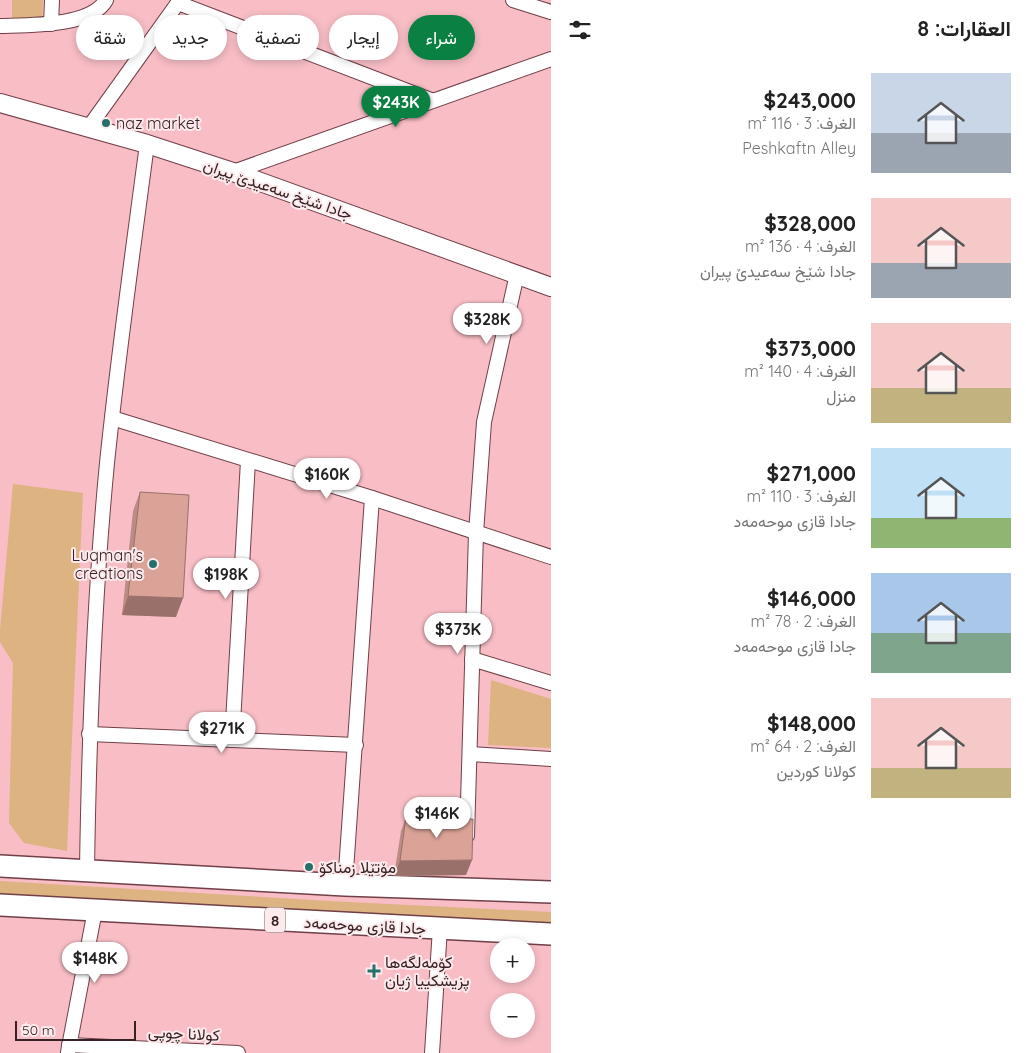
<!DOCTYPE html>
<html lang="ar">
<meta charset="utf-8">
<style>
:root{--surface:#fff;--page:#f6f6f6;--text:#222;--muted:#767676;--accent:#0b8043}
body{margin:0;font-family:Quicksand,Vazirmatn,sans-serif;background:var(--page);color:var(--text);direction:rtl;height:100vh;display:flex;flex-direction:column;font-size:19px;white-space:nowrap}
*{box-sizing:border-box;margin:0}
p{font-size:16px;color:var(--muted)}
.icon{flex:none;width:28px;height:28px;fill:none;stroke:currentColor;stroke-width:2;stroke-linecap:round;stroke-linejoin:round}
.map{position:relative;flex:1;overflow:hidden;direction:ltr}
.side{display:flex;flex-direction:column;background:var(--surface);width:475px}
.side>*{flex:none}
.guide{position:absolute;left:15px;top:15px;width:460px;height:45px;direction:rtl;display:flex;gap:10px}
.fabs{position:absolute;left:490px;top:938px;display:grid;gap:10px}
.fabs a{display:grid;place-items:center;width:45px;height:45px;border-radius:50%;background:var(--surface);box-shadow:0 2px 8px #0003;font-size:25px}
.scale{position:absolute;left:15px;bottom:12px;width:121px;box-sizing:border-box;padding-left:5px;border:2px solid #372124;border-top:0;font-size:14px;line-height:18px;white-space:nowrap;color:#372124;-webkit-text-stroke:4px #fdeaec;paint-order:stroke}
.price{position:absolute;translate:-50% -42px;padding:0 11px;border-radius:18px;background:#fff;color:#222;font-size:16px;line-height:32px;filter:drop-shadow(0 1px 2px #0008)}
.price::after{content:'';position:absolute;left:50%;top:30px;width:15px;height:11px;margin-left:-8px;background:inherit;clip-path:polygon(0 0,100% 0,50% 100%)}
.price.active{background:var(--accent);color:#fff}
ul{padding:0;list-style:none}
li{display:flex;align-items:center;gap:15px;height:125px;padding:0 15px}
li span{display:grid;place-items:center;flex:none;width:140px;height:100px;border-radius:0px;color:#555}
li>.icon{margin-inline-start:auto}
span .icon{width:60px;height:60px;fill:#fffc;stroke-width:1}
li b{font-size:21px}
h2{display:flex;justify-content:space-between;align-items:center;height:60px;padding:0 15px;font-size:21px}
.tag{padding:0 18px;border-radius:22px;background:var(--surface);box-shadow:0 2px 8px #0003;font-size:18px;line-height:45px}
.tag.active{background:var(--accent);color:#fff}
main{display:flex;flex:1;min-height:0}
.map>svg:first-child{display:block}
.green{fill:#ddb382}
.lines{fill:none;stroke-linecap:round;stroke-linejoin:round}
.minor-casing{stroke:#703f47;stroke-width:16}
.tertiary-casing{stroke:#703f47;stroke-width:20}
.primary-casing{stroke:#703f47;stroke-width:24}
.minor{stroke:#fff;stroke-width:14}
.tertiary{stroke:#fff;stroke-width:18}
.primary{stroke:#fff;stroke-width:21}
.wall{fill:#bc8b83}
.shaded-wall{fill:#99716a}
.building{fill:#dba298;stroke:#99716a}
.poi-dot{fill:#26706c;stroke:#fdeaec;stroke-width:2}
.labels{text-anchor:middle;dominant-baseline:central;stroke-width:4;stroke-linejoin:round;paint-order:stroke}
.shield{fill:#fdeaec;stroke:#725d60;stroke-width:1}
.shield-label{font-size:15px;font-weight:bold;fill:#372124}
.poi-label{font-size:16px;fill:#372124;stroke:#fdeaec;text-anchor:start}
.street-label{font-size:16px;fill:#372124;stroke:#fdeaec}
</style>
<main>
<section class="side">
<h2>العقارات: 8<svg class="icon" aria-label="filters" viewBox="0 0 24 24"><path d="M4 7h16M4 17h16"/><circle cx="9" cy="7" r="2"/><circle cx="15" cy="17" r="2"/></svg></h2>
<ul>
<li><span style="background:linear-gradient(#c9d6e8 60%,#9aa5b1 0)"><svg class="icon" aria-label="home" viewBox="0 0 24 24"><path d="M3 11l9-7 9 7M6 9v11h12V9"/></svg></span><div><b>$243,000</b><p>الغرف: 3 · 116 m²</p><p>Peshkaftn Alley</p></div></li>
<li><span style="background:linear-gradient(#f6c9c9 65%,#9aa5b1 0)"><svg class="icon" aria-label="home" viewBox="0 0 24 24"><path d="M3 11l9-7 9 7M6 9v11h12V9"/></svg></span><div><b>$328,000</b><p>الغرف: 4 · 136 m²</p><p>جادا شێخ سەعیدێ پیران</p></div></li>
<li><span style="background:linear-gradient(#f6c9c9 65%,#c2b280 0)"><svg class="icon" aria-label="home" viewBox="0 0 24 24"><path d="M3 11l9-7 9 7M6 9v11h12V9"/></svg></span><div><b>$373,000</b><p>الغرف: 4 · 140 m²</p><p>منزل</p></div></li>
<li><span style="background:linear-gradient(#bfe0f5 70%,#8fb573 0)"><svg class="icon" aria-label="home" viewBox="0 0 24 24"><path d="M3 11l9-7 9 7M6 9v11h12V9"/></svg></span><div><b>$271,000</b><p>الغرف: 3 · 110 m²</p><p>جادا قازی موحەمەد</p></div></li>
<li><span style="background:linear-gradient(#a9c7e8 60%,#7fa58c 0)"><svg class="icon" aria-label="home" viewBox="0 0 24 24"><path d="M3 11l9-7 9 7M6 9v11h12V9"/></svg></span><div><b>$146,000</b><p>الغرف: 2 · 78 m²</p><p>جادا قازی موحەمەد</p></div></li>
<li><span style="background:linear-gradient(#f6c9c9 70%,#c2b280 0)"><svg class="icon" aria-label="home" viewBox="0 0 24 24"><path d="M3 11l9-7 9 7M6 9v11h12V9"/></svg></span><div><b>$148,000</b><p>الغرف: 2 · 64 m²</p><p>کولانا کوردین</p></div></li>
</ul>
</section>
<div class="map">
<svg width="551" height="1053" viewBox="0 0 551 1053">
<rect width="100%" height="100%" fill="#f8bdc5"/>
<g class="green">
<polygon points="12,0 43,0 42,19 12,18"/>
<polygon points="13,484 83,493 67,851 24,843 9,823 13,663 0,642 0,630"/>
<polygon points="491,680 551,699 551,748 488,745"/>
<polygon points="0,881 329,901 551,912 551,927 0,897"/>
</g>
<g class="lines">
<g class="minor-casing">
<g id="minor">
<polyline points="513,0 551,12"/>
<polyline points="178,3 431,100"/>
<polyline points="51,24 52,0"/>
<path d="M 0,26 C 27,25 91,27 106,0"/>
<polyline points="89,127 180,0"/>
<polyline points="233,172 551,59"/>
<polyline points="112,418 372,498 551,557"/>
<polyline points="472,659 551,683"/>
<polyline points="89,734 356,745"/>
<polyline points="232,740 248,461"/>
<polyline points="470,754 551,759"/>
<polyline points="467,836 476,533 484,422 517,274"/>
<path d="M 87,870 C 89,734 94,598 107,463 C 118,356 133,250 147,144"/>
<polyline points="345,885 372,498"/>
<polyline points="69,1045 238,1053"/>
<polyline points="68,1052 95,910"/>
<polyline points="432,1053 440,928"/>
</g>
</g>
<g class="tertiary-casing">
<polyline id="tertiary" points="0,103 147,144 233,172 551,287"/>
</g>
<g class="primary-casing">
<g id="primary">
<polyline points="0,866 345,885 551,892"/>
<polyline points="0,905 551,934"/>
</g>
</g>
<use href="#minor" class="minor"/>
<use href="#tertiary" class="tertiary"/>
<use href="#primary" class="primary"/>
</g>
<g class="wall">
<polygon points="140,492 176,617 122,615 133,511"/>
<polygon points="406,817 466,875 394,876 401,831"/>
</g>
<g class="shaded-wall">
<polygon points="128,596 183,598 176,617 122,615"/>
<polygon points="472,860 466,875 394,876 400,861"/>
</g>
<g class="building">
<polygon points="140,492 189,495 183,598 128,596"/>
<polygon points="406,817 473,819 472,860 400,861"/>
</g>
<g class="poi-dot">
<circle cx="106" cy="123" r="5"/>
<circle cx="153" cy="564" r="5"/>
<circle cx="309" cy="867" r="5"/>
<path d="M371.5 963.5h5v5h5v5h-5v5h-5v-5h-5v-5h5z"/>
</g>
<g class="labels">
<rect class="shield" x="265" y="907.5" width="20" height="25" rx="4"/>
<g class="shield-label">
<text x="275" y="920">8</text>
</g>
<g class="poi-label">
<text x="116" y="123">naz market</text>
<text x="143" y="555" text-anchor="end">Luqman's<tspan x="143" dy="18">creations</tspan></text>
<text x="319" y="867">مۆتێلا زمناکۆ</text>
<text x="385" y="962">کۆمەلگەها<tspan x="385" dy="18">پزیشکییا ژیان</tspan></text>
</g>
<g class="street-label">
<text transform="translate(278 189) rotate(19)">جادا شێخ سەعیدێ پیران</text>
<text transform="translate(365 925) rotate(3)">جادا قازی موحەمەد</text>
<text transform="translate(184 1033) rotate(3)">کولانا چوپی</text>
</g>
</g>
</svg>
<div class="fabs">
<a>+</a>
<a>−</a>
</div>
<div class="scale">50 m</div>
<b class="price active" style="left:396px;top:128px">$243K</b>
<b class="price" style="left:487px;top:345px">$328K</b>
<b class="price" style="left:327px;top:500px">$160K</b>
<b class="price" style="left:226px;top:600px">$198K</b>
<b class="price" style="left:458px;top:655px">$373K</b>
<b class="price" style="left:222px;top:754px">$271K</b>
<b class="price" style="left:437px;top:839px">$146K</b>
<b class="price" style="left:95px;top:984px">$148K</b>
<div class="guide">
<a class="tag active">شراء</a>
<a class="tag">إيجار</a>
<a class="tag">تصفية</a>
<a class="tag">جديد</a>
<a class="tag">شقة</a>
</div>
</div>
</main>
